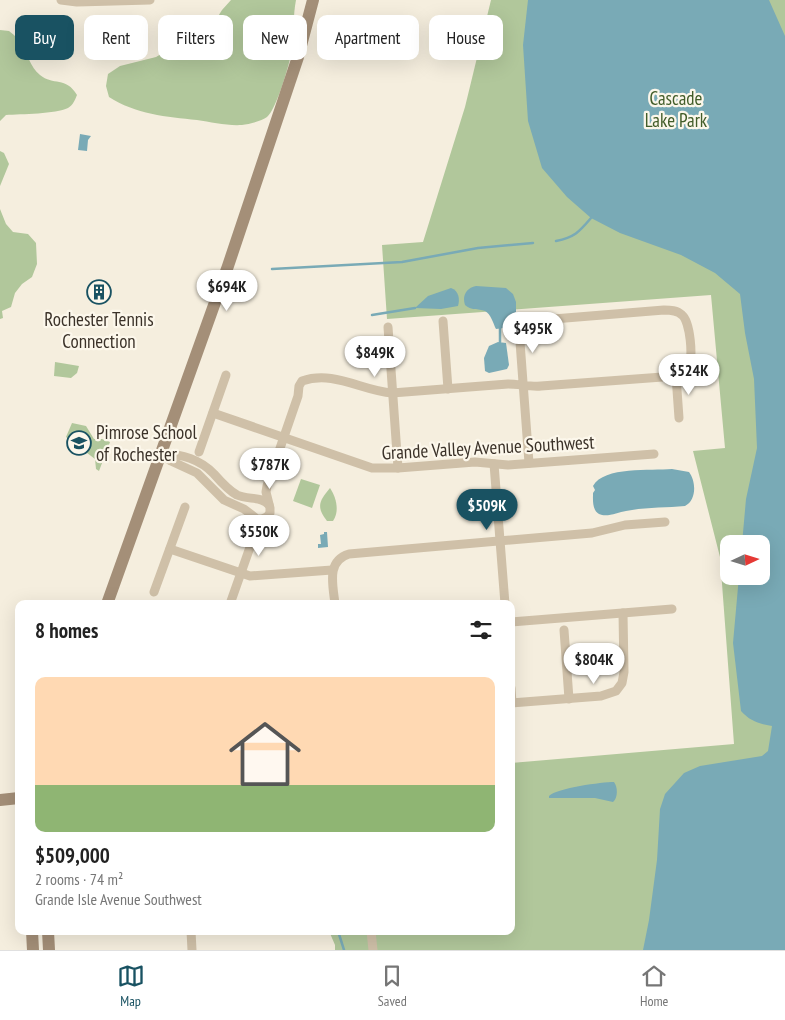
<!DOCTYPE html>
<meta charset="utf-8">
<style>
:root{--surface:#fff;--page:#f2f2f2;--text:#222;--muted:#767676;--line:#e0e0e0;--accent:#195262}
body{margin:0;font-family:"PT Sans Narrow",sans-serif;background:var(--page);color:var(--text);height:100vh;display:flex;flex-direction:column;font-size:19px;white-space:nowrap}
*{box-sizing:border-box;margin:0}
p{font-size:16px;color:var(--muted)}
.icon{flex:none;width:28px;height:28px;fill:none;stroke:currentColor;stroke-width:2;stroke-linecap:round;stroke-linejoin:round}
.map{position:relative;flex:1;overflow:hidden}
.details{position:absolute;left:15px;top:600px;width:500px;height:335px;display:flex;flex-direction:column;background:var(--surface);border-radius:10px;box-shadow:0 5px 20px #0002}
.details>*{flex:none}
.banner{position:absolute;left:15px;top:15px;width:500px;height:45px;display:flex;gap:10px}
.needle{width:32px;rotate:86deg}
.tools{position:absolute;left:720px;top:535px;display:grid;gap:10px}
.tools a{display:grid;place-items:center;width:50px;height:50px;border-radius:10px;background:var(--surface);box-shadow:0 5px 20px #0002;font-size:25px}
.price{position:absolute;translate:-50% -42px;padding:0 11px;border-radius:18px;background:#fff;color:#222;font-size:16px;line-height:32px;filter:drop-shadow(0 1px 2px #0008)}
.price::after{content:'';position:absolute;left:50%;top:30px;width:15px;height:11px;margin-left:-8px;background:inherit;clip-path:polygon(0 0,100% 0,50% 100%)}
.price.on{background:var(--accent);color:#fff}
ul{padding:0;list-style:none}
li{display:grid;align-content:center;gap:10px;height:265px;padding:0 20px}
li+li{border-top:1px solid var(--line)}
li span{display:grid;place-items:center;height:155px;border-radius:10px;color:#555}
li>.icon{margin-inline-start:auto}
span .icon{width:90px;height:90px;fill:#fffc;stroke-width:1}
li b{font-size:21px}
h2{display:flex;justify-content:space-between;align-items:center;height:60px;padding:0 20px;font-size:21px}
.chip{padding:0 18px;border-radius:10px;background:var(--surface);box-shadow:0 5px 20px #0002;font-size:18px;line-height:45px}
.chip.on{background:var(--accent);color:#fff}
.tabs{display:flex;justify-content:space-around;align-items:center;height:70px;border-top:1px solid var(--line);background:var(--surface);font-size:14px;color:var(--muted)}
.tabs a{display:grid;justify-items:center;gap:2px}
.tabs .on{color:var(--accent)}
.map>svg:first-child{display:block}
.green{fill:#b1c79b;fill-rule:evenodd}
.water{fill:#79aab6}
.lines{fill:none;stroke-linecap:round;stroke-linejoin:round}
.stream{stroke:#79aab6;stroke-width:2.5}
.street{stroke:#cfc0a8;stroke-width:9}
.secondary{stroke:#a48f78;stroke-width:12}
.labels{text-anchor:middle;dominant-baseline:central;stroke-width:4.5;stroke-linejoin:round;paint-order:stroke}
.park-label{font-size:19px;fill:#425d29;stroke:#fcf7eb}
.poi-label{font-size:19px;fill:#3b3229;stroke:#fcf7eb}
.street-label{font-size:19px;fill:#3b3229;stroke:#fcf7eb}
</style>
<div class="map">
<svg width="785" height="950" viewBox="0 0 785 950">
<rect width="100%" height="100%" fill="#f5eede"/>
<g class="green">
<path d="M 231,0 L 296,0 C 293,15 294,30 293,45 C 291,59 277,109 267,117 C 262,121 249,124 242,125 C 227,126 211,122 197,120 C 167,117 135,114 109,97 L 106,86 L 108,74 L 120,66 L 156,57 L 180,43 L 192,40 L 212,26 L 222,10 Z"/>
<path d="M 491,0 L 785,0 L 785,950 L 335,950 L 335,945 L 329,931 L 511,931 L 511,763 L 734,744 L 720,557 L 693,451 L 725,448 L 711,295 L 387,319 L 382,245 L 423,242 L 465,107 ZM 729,544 L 761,544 L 761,576 L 729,576 Z"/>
<path d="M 0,30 L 9,31 C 13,34 18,38 20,42 C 27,52 30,67 40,75 C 53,86 66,76 77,95 C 75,100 73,105 68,108 C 56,114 21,114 6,115 L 0,121 Z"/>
<polygon points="0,151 4,153 9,164 0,186"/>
<polygon points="0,209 6,224 13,232 28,234 36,243 37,264 32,277 22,284 15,293 11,307 2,311 3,318 0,319"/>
<polygon points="55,362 79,366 77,373 71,378 54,376"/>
<polygon points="72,423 86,426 94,439 102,439 110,442 99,471 96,469 95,459 66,437"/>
<polygon points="301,479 320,485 312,508 293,501"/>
<path d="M 330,488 C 336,497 340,511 333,521 L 327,521 C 316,507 319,501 330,488 Z"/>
</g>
<g class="water">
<path d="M 528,0 L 769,0 L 785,36 L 785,950 L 643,950 L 649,920 L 657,860 L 660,809 L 665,794 L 684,773 L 700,766 L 762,756 L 768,751 L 772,726 C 759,724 750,721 741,711 L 733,643 L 739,576 L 761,576 L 761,544 L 742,544 L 746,499 L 757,448 L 754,379 L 745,333 L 740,294 L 715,273 L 681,255 L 620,233 L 591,218 L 567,197 L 542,168 L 528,121 L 523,45 Z"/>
<polygon points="80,134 91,136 88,140 87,151 78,150"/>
<path d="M 476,286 L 506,288 L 513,294 L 516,302 L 516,312 L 504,328 L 496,329 C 493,323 491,314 485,311 C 478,308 471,311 465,305 C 462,296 466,288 476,286 Z"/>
<path d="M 451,288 C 459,291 460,299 458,306 L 441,309 L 415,308 L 428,296 Z"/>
<polygon points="498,342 506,343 509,365 507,369 489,373 485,371 484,358 489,346"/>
<path d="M 672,469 L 689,472 C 696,481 697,500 685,506 C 666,508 645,507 626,511 C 618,512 607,518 599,514 C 592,510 593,500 593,493 L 595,490 L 593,486 C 604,466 651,471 672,469 Z"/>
<polygon points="324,532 327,532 328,547 318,548 318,544 321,544 320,535 324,534"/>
<path d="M 614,782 C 618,787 618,798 613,802 L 595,798 L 549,798 L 549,796 C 557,788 602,782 614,782 Z"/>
</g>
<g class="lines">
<g class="stream">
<path d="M 556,241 C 575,237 579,232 591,218"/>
<polyline points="272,269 402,262 478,248 533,243"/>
<polyline points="372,315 415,308"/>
<polyline points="500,328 500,342"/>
<polyline points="338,931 344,950"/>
</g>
<g class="street">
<polyline points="61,0 77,2 150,0"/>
<polyline points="443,321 448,389"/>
<polyline points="388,327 398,468"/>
<polyline points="676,376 679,418"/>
<polyline points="213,413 372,468 398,468 475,462 508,465 654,454"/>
<polyline points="199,452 226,375"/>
<polyline points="161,454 171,461 197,473 224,500 244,509 257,519 262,519 267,517"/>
<path d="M 161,454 C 181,453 201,460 214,474 C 221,482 228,490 237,495 C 248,500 262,496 269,505"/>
<polyline points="494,464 505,604"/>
<polyline points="170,549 250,576 332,570"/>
<polyline points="154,592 185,507"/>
<path d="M 230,604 L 255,533 L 270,513 L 270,508 L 266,492 L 267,486 L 298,396 L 299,386 L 302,381 C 334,370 362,391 392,393 L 508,384 C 519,384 530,387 541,386 L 676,376 C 680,374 686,372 688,367 C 694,359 690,321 682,315 C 677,310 670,310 664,310 L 541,320 C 527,322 520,327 520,342 L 529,463"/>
<path d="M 335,604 C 333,585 326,561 349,554 L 592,533 L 625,525 L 665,522"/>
<polyline points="511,622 672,609"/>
<polyline points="564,630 569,699"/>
<polyline points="511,688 512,703"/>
<polyline points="511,703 601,696 616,691 622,683 624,672 623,613"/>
<polyline points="191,931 192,950"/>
<polyline points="371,931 373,950"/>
</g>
<g class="secondary">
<polyline points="107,604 228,266 298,57 313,0"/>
<polyline points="0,800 19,798"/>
<polyline points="32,931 33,950"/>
<polyline points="48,931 49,950"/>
</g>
</g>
<defs>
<g id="building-ring" transform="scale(1.25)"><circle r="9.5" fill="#fcf7eb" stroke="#195262" stroke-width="1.5"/><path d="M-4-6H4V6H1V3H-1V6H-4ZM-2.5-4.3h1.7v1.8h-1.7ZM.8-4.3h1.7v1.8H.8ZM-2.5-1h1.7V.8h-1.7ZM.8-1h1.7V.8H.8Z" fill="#195262"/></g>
<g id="school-ring" transform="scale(1.25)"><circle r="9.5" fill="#fcf7eb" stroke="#195262" stroke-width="1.5"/><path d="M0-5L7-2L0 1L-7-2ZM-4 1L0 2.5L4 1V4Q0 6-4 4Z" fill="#195262"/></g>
</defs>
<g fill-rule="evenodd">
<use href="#building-ring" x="99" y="292"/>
<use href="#school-ring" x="79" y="443"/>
</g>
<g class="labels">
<g class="park-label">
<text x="676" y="98">Cascade<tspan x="676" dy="22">Lake Park</tspan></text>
</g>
<g class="poi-label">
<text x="99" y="319">Rochester Tennis<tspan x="99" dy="22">Connection</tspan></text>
<text x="96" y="432" text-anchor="start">Pimrose School<tspan x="96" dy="22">of Rochester</tspan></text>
</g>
<g class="street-label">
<text transform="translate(488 447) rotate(-3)">Grande Valley Avenue Southwest</text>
</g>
</g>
</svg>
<div class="tools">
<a><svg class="needle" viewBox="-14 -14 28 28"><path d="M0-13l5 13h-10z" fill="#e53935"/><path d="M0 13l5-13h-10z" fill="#767676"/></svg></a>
</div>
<b class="price" style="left:227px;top:312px">$694K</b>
<b class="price" style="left:533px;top:354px">$495K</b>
<b class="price" style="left:375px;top:378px">$849K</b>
<b class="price" style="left:689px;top:396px">$524K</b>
<b class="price" style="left:270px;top:490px">$787K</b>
<b class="price on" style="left:487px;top:531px">$509K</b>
<b class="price" style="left:259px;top:557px">$550K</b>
<b class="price" style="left:594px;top:685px">$804K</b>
<div class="banner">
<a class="chip on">Buy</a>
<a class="chip">Rent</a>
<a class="chip">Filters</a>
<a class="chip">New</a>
<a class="chip">Apartment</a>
<a class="chip">House</a>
</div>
<section class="details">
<h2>8 homes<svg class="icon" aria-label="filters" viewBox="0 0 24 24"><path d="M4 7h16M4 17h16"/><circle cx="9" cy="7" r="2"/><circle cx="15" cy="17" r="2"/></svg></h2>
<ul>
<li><span style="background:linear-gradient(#ffd9b3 70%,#8fb573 0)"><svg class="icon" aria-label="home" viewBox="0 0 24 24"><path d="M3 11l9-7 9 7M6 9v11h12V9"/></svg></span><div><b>$509,000</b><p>2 rooms · 74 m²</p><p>Grande Isle Avenue Southwest</p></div></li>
</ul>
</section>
</div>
<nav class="tabs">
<a class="on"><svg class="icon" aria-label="map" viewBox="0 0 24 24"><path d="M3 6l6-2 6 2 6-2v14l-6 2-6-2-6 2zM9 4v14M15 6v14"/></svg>Map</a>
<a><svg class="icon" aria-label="saved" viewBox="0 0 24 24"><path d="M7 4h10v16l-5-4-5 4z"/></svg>Saved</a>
<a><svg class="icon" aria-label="home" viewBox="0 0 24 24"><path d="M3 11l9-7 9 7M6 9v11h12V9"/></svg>Home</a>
</nav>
